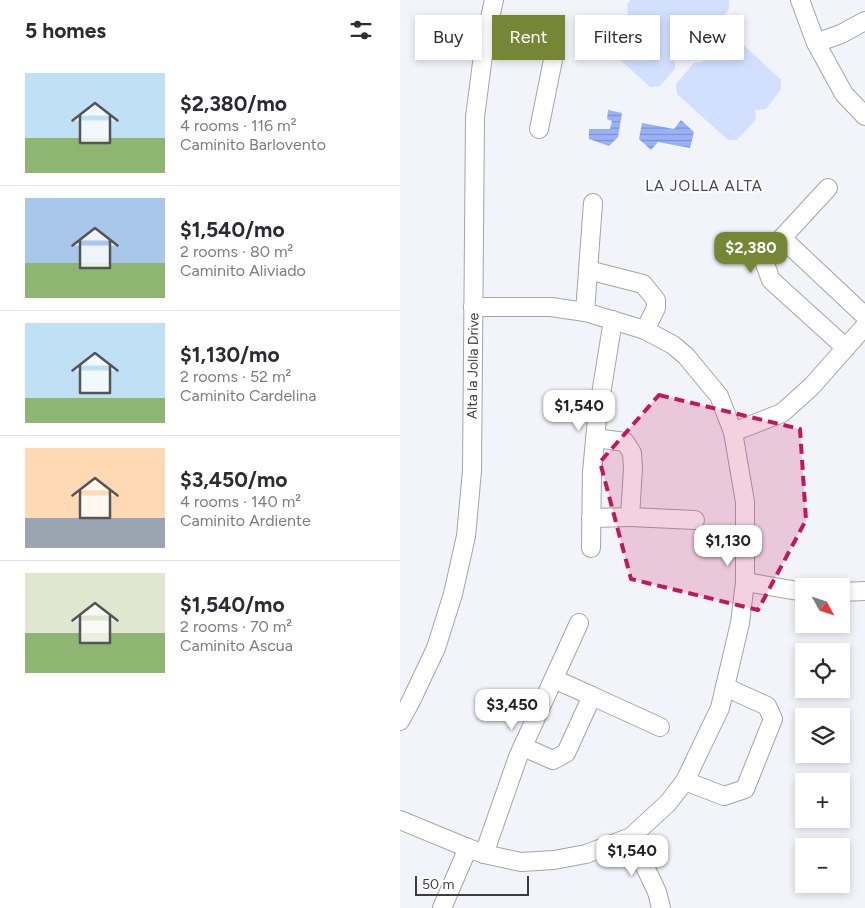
<!DOCTYPE html>
<meta charset="utf-8">
<style>
:root{--surface:#fff;--page:#f7f7f7;--text:#2b2b33;--muted:#7c7c81;--line:#e1e1e2;--accent:#778634}
body{margin:0;font-family:Figtree,sans-serif;background:var(--page);color:var(--text);height:100vh;display:flex;flex-direction:column;font-size:19px;white-space:nowrap}
*{box-sizing:border-box;margin:0}
p{font-size:16px;color:var(--muted)}
.icon{flex:none;width:28px;height:28px;fill:none;stroke:currentColor;stroke-width:2;stroke-linecap:round;stroke-linejoin:round}
.map{position:relative;flex:1;overflow:hidden}
.panel{display:flex;flex-direction:column;background:var(--surface);width:400px}
.panel>*{flex:none}
.hud{position:absolute;left:15px;top:15px;width:375px;height:45px;display:flex;gap:10px}
.needle{width:32px;rotate:130deg}
.controls{position:absolute;left:395px;top:578px;display:grid;gap:10px}
.controls a{display:grid;place-items:center;width:55px;height:55px;border-radius:0px;background:var(--surface);box-shadow:0 2px 8px #0003;font-size:25px}
.scale{position:absolute;left:15px;bottom:12px;width:114px;box-sizing:border-box;padding-left:5px;border:2px solid #3b3c3e;border-top:0;font-size:14px;line-height:18px;white-space:nowrap;color:#3b3c3e;-webkit-text-stroke:4px #fff;paint-order:stroke}
.price{position:absolute;translate:-50% -42px;padding:0 11px;border-radius:10px;background:#fff;color:#222;font-size:16px;line-height:32px;filter:drop-shadow(0 1px 2px #0008)}
.price::after{content:'';position:absolute;left:50%;top:30px;width:15px;height:11px;margin-left:-8px;background:inherit;clip-path:polygon(0 0,100% 0,50% 100%)}
.price.active{background:var(--accent);color:#fff}
ul{padding:0;list-style:none}
li{display:flex;align-items:center;gap:15px;height:125px;padding:0 25px}
li+li{border-top:1px solid var(--line)}
li span{display:grid;place-items:center;flex:none;width:140px;height:100px;border-radius:0px;color:#555}
li>.icon{margin-inline-start:auto}
span .icon{width:60px;height:60px;fill:#fffc;stroke-width:1}
li b{font-size:21px}
h2{display:flex;justify-content:space-between;align-items:center;height:60px;padding:0 25px;font-size:21px}
.tag{padding:0 18px;border-radius:0px;background:var(--surface);box-shadow:0 2px 8px #0003;font-size:18px;line-height:45px}
.tag.active{background:var(--accent);color:#fff}
main{display:flex;flex:1;min-height:0}
.map>svg:first-child{display:block}
.garden{fill:#d2dfff}
.water{fill:url(#water-rules)}
.lines{fill:none;stroke-linecap:round;stroke-linejoin:round}
.minor-casing{stroke:#a3a5aa;stroke-width:20}
.minor{stroke:#fff;stroke-width:18}
.marked{fill:#c2185b;fill-opacity:0.2;stroke:#c2185b;stroke-width:4;stroke-dasharray:10 6;stroke-linejoin:round}
.labels{text-anchor:middle;dominant-baseline:central;stroke-width:4;stroke-linejoin:round;paint-order:stroke}
.street-label{font-size:14px;fill:#3b3c3e;stroke:#fff}
.neighbourhood-label{font-size:15px;letter-spacing:1px;fill:#44464a;stroke:#fff}
</style>
<main>
<section class="panel">
<h2>5 homes<svg class="icon" aria-label="filters" viewBox="0 0 24 24"><path d="M4 7h16M4 17h16"/><circle cx="9" cy="7" r="2"/><circle cx="15" cy="17" r="2"/></svg></h2>
<ul>
<li><span style="background:linear-gradient(#bfe0f5 65%,#8fb573 0)"><svg class="icon" aria-label="home" viewBox="0 0 24 24"><path d="M3 11l9-7 9 7M6 9v11h12V9"/></svg></span><div><b>$2,380/mo</b><p>4 rooms · 116 m²</p><p>Caminito Barlovento</p></div></li>
<li><span style="background:linear-gradient(#a9c7e8 65%,#8fb573 0)"><svg class="icon" aria-label="home" viewBox="0 0 24 24"><path d="M3 11l9-7 9 7M6 9v11h12V9"/></svg></span><div><b>$1,540/mo</b><p>2 rooms · 80 m²</p><p>Caminito Aliviado</p></div></li>
<li><span style="background:linear-gradient(#bfe0f5 75%,#8fb573 0)"><svg class="icon" aria-label="home" viewBox="0 0 24 24"><path d="M3 11l9-7 9 7M6 9v11h12V9"/></svg></span><div><b>$1,130/mo</b><p>2 rooms · 52 m²</p><p>Caminito Cardelina</p></div></li>
<li><span style="background:linear-gradient(#ffd9b3 70%,#9aa5b1 0)"><svg class="icon" aria-label="home" viewBox="0 0 24 24"><path d="M3 11l9-7 9 7M6 9v11h12V9"/></svg></span><div><b>$3,450/mo</b><p>4 rooms · 140 m²</p><p>Caminito Ardiente</p></div></li>
<li><span style="background:linear-gradient(#dfe7d0 60%,#8fb573 0)"><svg class="icon" aria-label="home" viewBox="0 0 24 24"><path d="M3 11l9-7 9 7M6 9v11h12V9"/></svg></span><div><b>$1,540/mo</b><p>2 rooms · 70 m²</p><p>Caminito Ascua</p></div></li>
</ul>
</section>
<div class="map">
<svg width="465" height="908" viewBox="0 0 465 908">
<defs>
<pattern id="water-rules" width="6" height="5" patternUnits="userSpaceOnUse" patternTransform="scale(1.25)"><rect width="6" height="5" fill="#99b2f7"/><path d="M0 2.5h6" fill="none" stroke="#7e92c9"/></pattern>
</defs>
<rect width="100%" height="100%" fill="#f2f4fa"/>
<g class="garden">
<polygon points="231,0 329,0 329,9 314,27 304,27 304,37 285,58 275,59 275,69 260,86 250,87 202,43 201,34 218,15 228,15 227,4"/>
<polygon points="321,33 331,33 381,80 381,89 366,109 355,110 356,119 337,140 328,140 277,94 276,84 294,63 303,62 303,54"/>
</g>
<g class="water">
<polygon points="208,110 222,113 218,137 209,146 189,139 189,129 210,129 212,121 207,119"/>
<polygon points="281,120 294,132 290,148 258,142 251,150 239,139 242,123 274,129"/>
</g>
<g class="lines">
<g class="minor-casing">
<g id="minor">
<polyline points="400,0 416,43 444,94 465,116"/>
<polyline points="416,43 441,34 465,21"/>
<polyline points="139,129 153,60"/>
<polyline points="428,188 369,252 365,264 371,280 446,348"/>
<polyline points="382,238 465,316"/>
<polyline points="188,270 243,284 256,300 256,308 245,330"/>
<polyline points="185,312 193,203"/>
<polyline points="333,432 382,413 412,386 465,326"/>
<polyline points="230,517 295,520"/>
<polyline points="191,518 230,517 233,468 232,453 225,442 195,438"/>
<polyline points="191,548 192,472 197,419 213,320"/>
<polyline points="345,582 404,592"/>
<polyline points="441,592 465,591"/>
<polyline points="192,696 260,727"/>
<polyline points="0,721 10,703 36,648 53,594 66,536 72,471 75,117 85,40 94,0"/>
<polyline points="123,747 153,760 166,753 192,696 154,679"/>
<polyline points="285,781 324,796 345,789 373,719 367,706 325,687"/>
<polyline points="0,820 68,848 84,854 121,862 154,860 186,854 231,837 268,803 285,781 320,708 340,623 345,582 345,502 333,432 319,396 286,356 273,345 245,330 185,312 151,307 73,307"/>
<polyline points="231,837 257,892 261,908"/>
<polyline points="84,854 118,757 179,623"/>
<polyline points="42,908 68,848"/>
</g>
</g>
<use href="#minor" class="minor"/>
</g>
<path class="marked" d="M 259,395 L 400,429 L 406,520 L 358,610 L 231,579 L 200,462 Z"/>
<g class="labels">
<g class="street-label">
<text transform="translate(73 366) rotate(-89)">Alta la Jolla Drive</text>
</g>
<g class="neighbourhood-label">
<text x="304" y="186">LA JOLLA ALTA</text>
</g>
</g>
</svg>
<div class="controls">
<a><svg class="needle" viewBox="-14 -14 28 28"><path d="M0-13l5 13h-10z" fill="#e53935"/><path d="M0 13l5-13h-10z" fill="#7c7c81"/></svg></a>
<a><svg class="icon" aria-label="locate" viewBox="0 0 24 24"><circle cx="12" cy="12" r="6"/><path d="M12 2v4M12 18v4M2 12h4M18 12h4"/></svg></a>
<a><svg class="icon" aria-label="layers" viewBox="0 0 24 24"><path d="M12 4l9 5-9 5-9-5zM3 14l9 5 9-5"/></svg></a>
<a>+</a>
<a>−</a>
</div>
<div class="scale">50 m</div>
<b class="price active" style="left:351px;top:274px">$2,380</b>
<b class="price" style="left:179px;top:432px">$1,540</b>
<b class="price" style="left:328px;top:567px">$1,130</b>
<b class="price" style="left:112px;top:731px">$3,450</b>
<b class="price" style="left:232px;top:877px">$1,540</b>
<div class="hud">
<a class="tag">Buy</a>
<a class="tag active">Rent</a>
<a class="tag">Filters</a>
<a class="tag">New</a>
</div>
</div>
</main>
